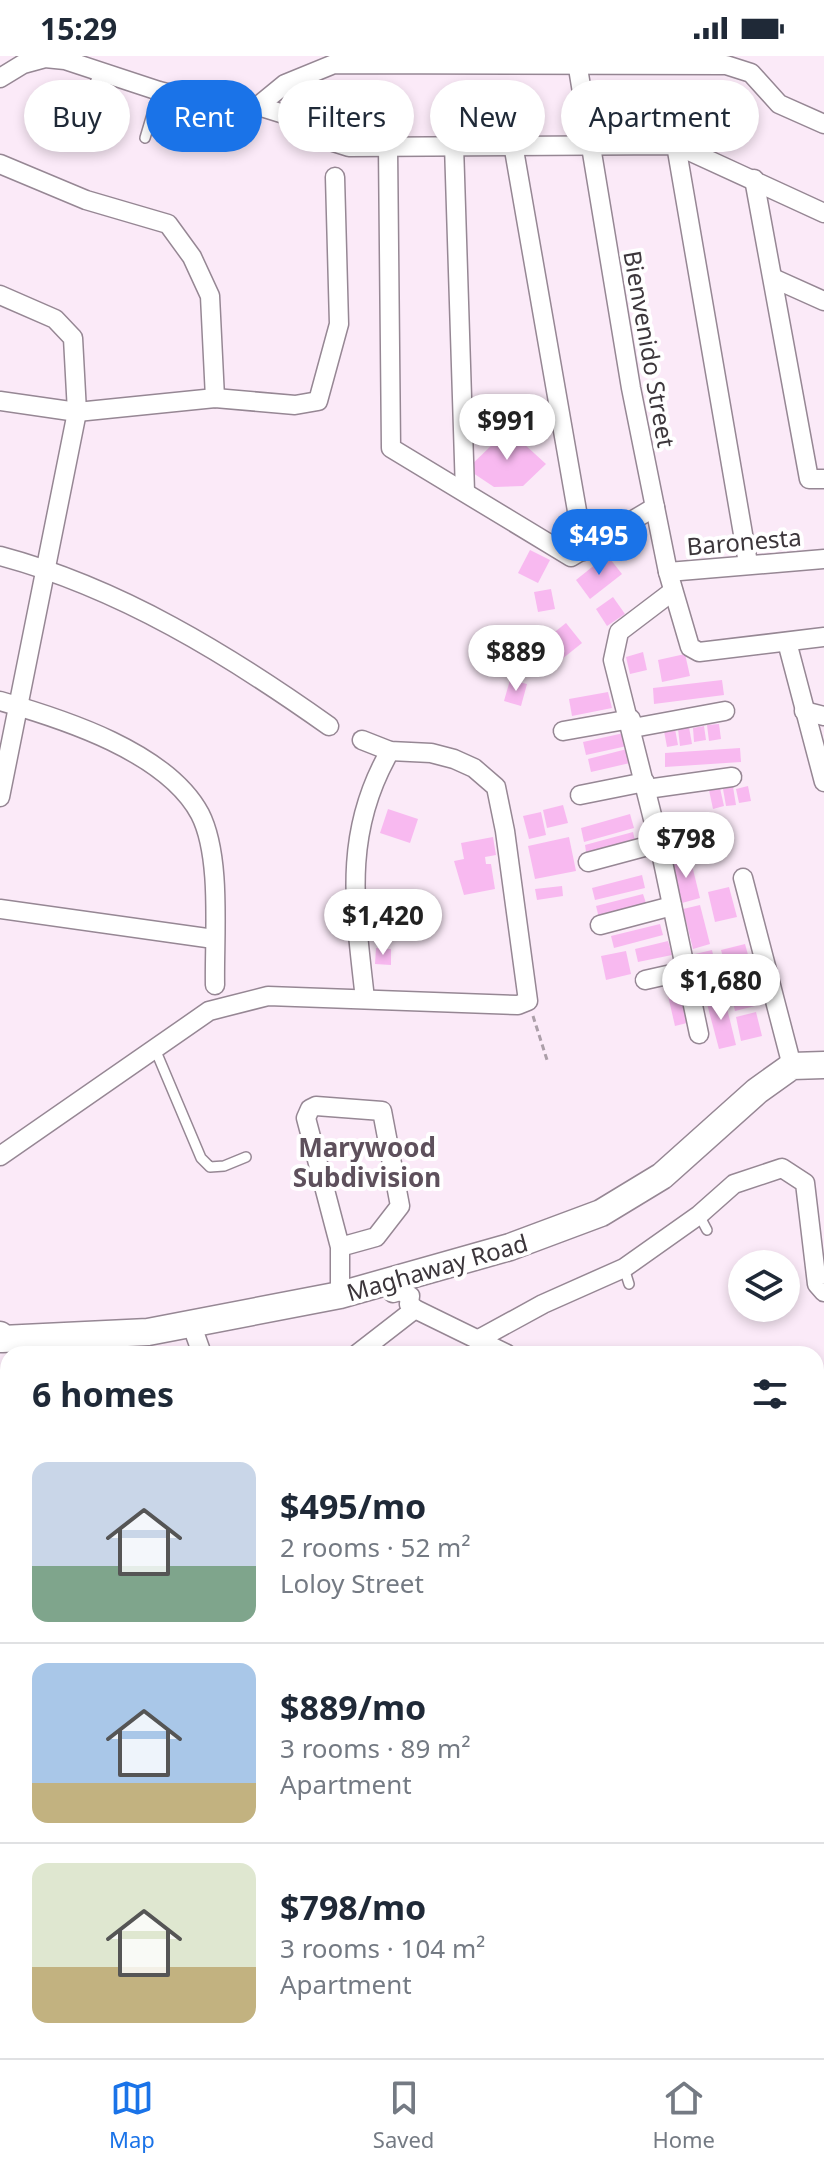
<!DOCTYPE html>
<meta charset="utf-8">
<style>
:root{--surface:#fff;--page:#f6f6f7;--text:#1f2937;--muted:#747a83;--line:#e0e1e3;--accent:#1a73e8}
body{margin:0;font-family:"Noto Sans",sans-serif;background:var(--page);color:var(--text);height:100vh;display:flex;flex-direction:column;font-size:30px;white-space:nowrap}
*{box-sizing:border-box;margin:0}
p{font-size:26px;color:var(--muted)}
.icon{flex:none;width:44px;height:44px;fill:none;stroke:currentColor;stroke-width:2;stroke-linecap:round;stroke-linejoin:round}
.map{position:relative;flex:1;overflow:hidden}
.details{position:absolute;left:0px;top:1290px;width:824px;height:712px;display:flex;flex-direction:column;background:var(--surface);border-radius:24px 24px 0 0;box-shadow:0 4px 12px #0003}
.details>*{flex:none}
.banner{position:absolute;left:24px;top:24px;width:776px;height:72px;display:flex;gap:16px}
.controls{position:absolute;left:728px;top:1194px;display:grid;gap:16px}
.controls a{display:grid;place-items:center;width:72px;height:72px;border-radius:50%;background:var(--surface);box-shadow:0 4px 12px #0003;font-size:40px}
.price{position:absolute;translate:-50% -68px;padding:0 18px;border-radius:28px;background:#fff;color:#222;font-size:26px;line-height:52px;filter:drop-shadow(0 2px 4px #0008)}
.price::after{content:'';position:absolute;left:50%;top:48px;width:24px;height:18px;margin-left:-12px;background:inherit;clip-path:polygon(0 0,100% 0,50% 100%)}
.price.selected{background:var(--accent);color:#fff}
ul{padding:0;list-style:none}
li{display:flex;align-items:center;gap:24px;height:200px;padding:0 32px}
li+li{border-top:2px solid var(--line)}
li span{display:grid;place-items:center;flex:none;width:224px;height:160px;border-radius:16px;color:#555}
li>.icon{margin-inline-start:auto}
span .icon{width:96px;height:96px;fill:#fffc;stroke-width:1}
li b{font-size:34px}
h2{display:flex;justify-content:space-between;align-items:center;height:96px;padding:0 32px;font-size:34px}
.chip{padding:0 28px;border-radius:36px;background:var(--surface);box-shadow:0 4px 12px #0003;font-size:28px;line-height:72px}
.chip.selected{background:var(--accent);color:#fff}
.status{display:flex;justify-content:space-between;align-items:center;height:56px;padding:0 40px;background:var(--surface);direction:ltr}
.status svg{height:22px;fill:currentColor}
.tab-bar{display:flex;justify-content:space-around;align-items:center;height:112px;border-top:2px solid var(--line);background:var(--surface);font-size:22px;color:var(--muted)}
.tab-bar a{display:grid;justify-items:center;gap:4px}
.tab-bar .selected{color:var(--accent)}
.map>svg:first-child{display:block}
.building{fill:#f8b9f0}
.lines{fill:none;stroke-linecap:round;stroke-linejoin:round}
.lane-casing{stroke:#968794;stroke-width:12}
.street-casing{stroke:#968794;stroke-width:21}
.secondary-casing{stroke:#968794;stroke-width:29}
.path{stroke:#ac9fa9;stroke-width:3;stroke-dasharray:6 4;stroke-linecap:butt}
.lane{stroke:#fff;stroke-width:9}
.street{stroke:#fff;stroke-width:18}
.secondary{stroke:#fff;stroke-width:26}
.labels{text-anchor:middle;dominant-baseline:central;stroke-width:8;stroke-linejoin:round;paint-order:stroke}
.street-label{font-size:24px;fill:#3c363b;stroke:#fff}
.neighbourhood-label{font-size:26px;font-weight:bold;fill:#5e505c;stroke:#fff}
</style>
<div class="status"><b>15:29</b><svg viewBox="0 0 49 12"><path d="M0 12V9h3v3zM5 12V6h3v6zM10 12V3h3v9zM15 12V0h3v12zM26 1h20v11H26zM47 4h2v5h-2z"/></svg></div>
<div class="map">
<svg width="824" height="2002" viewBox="0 0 824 2002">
<rect width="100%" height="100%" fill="#fbeaf8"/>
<g class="building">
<polygon points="499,370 517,370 517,387 523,387 546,408 523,430 494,431 467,413 494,387 500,387"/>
<polygon points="530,494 550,504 538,527 518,517"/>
<polygon points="607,499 622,518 590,543 576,524"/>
<polygon points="551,533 555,553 538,556 534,536"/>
<polygon points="613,541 625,558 607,570 596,553"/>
<polygon points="566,567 582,587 557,607 541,587"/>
<polygon points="643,596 647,614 630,618 626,601"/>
<polygon points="685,598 690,620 662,626 658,604"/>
<polygon points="510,624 527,628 521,650 504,645"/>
<polygon points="722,624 724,639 654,648 653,632"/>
<polygon points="608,636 612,652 572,660 569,643"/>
<polygon points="719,668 721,683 709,685 707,669"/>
<polygon points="704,670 706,684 694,686 693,672"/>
<polygon points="689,671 692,688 680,690 678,673"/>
<polygon points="675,673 678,689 667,691 664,675"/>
<polygon points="624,677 627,690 586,699 583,686"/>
<polygon points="740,692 741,706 665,711 665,697"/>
<polygon points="627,693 630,707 591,716 588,703"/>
<polygon points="748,730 751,745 739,747 736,733"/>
<polygon points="733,731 736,749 726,750 723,733"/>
<polygon points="720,732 724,750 713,753 709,734"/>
<polygon points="563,749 568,767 547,772 543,754"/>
<polygon points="388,753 418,763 410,787 380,777"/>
<polygon points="541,756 546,779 529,783 523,760"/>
<polygon points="678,757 688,794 671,799 662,761"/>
<polygon points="630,758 634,772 584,786 581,772"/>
<polygon points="633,776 636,789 587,802 585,789"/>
<polygon points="493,781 496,799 485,801 486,808 491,808 495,833 464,839 454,805 464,803 461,787"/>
<polygon points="569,781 576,815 535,823 528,790"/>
<polygon points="690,801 700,842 682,847 672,806"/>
<polygon points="642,819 645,832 595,844 592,832"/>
<polygon points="562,830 563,840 537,844 535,833"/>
<polygon points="729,831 737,861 715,866 708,836"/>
<polygon points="384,837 435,845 431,870 380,862"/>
<polygon points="643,838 647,850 599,862 596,850"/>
<polygon points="700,849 710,888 693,893 683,853"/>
<polygon points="660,868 663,879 614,892 611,880"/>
<polygon points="668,885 672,899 638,906 635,893"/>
<polygon points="745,888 750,906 726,912 721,894"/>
<polygon points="376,892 391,893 391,909 375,908"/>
<polygon points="712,894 721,933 705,937 695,898"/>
<polygon points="626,895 631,918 606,924 601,900"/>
<polygon points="685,926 695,965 675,970 666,931"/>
<polygon points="750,932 755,950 735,955 731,937"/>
<polygon points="724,940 736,989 719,993 706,944"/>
<polygon points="756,956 762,980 741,985 736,961"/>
</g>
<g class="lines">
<g class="lane-casing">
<g id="lane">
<polyline points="86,52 99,16"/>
<polyline points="145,82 159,35"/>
<polyline points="155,993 201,1102 210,1111 224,1110 246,1101"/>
<polyline points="699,1159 707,1174"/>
<polyline points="624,1212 629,1228"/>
</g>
</g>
<g class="street-casing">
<g id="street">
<polyline points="576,0 631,332 668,516 690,591 699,596 824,581"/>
<polyline points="0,22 23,8 45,2 65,4 159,35 235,54 258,50 303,64 330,85 349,91 676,89 824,157"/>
<polyline points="258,50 285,28 334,8 726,9 751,17 779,48 824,68"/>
<polyline points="513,88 584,495"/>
<polyline points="454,89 465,436"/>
<polyline points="676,89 748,507"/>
<polyline points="388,91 391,392 571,501 655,451"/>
<polyline points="0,108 86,144 168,168 192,201 210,240 215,342"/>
<polyline points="754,123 809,423 824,423"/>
<polyline points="775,223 824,245"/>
<polyline points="0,239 55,263 73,282 77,356 0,741"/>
<polyline points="0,345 77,356 215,342 295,349 318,345 339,268 335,121"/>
<path d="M 0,500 C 120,532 229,599 329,670"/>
<polyline points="668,516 824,503"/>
<polyline points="673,535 619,576 613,604 659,787 699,978"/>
<polyline points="787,586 824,726"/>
<path d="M 0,645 C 63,663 167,696 200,758 C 222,801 214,881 215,929"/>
<polyline points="804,655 824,660"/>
<polyline points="633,672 725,655"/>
<polyline points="563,675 631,663"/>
<polyline points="647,733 732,721"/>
<polyline points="580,739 645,726"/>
<polyline points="588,806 659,787"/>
<polyline points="743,822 792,1010"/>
<polyline points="0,853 214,883"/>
<polyline points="600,869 672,850"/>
<polyline points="645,924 685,915"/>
<path d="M 365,943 C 355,852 342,778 390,695"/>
<polyline points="0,1100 209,955 268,940 518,949 528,945 505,775 496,731 474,712 454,703 431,697 390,695 362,684"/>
<polyline points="340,1191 376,1181 400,1150 382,1055 316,1050 310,1053 306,1062 340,1191 340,1239"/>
<polyline points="393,1237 400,1235 410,1240 409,1248 415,1253 507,1298"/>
<polyline points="191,1267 202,1298"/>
<polyline points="479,1283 543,1248 624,1212 699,1159 734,1128 782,1112 805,1127 817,1228 824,1236"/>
<polyline points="357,1298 415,1253"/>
<polyline points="0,1367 8,1364"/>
<polyline points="161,1994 170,2002"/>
<polyline points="272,2002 279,1994"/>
</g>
</g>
<g class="secondary-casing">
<polyline id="secondary" points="0,1279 2,1283 148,1276 340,1239 510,1191 601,1157 662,1120 757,1035 792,1010 824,1009"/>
</g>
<g class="path">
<polyline points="533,960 548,1007"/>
<polyline points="214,1994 216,2002"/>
</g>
<use href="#lane" class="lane"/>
<use href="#street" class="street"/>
<use href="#secondary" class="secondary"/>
</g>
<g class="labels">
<g class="street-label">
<text transform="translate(650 293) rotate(80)">Bienvenido Street</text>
<text transform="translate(744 485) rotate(-5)">Baronesta</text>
<text transform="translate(437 1211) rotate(-16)">Maghaway Road</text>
</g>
<g class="neighbourhood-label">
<text x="367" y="1091">Marywood<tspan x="367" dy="30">Subdivision</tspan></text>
</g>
</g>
</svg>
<div class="controls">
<a><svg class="icon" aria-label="layers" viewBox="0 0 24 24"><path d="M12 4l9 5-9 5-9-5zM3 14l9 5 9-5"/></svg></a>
</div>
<b class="price" style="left:507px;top:406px">$991</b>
<b class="price selected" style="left:599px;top:521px">$495</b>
<b class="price" style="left:516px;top:637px">$889</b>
<b class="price" style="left:686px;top:824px">$798</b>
<b class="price" style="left:383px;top:901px">$1,420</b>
<b class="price" style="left:721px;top:966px">$1,680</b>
<div class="banner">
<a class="chip">Buy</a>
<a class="chip selected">Rent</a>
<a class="chip">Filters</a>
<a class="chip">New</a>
<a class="chip">Apartment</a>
</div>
<section class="details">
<h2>6 homes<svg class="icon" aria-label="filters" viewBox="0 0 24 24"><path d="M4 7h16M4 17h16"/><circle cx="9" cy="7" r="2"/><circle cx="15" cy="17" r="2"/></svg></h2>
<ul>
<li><span style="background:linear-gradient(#c9d6e8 65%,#7fa58c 0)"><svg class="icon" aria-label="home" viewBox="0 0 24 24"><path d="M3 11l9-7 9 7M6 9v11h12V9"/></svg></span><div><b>$495/mo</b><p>2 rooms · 52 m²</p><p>Loloy Street</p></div></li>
<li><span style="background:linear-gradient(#a9c7e8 75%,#c2b280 0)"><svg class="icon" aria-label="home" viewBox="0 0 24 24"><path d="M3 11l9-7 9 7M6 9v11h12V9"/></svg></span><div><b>$889/mo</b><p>3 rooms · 89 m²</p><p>Apartment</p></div></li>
<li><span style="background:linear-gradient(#dfe7d0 65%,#c2b280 0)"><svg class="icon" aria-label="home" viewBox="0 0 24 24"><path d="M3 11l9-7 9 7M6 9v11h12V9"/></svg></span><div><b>$798/mo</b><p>3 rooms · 104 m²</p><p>Apartment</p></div></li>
</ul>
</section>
</div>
<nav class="tab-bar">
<a class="selected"><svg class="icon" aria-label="map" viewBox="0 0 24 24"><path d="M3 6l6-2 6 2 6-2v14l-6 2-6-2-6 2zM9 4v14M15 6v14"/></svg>Map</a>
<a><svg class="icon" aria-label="saved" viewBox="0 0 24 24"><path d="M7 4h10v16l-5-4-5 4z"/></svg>Saved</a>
<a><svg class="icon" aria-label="home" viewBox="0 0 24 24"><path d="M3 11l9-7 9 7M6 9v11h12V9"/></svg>Home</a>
</nav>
